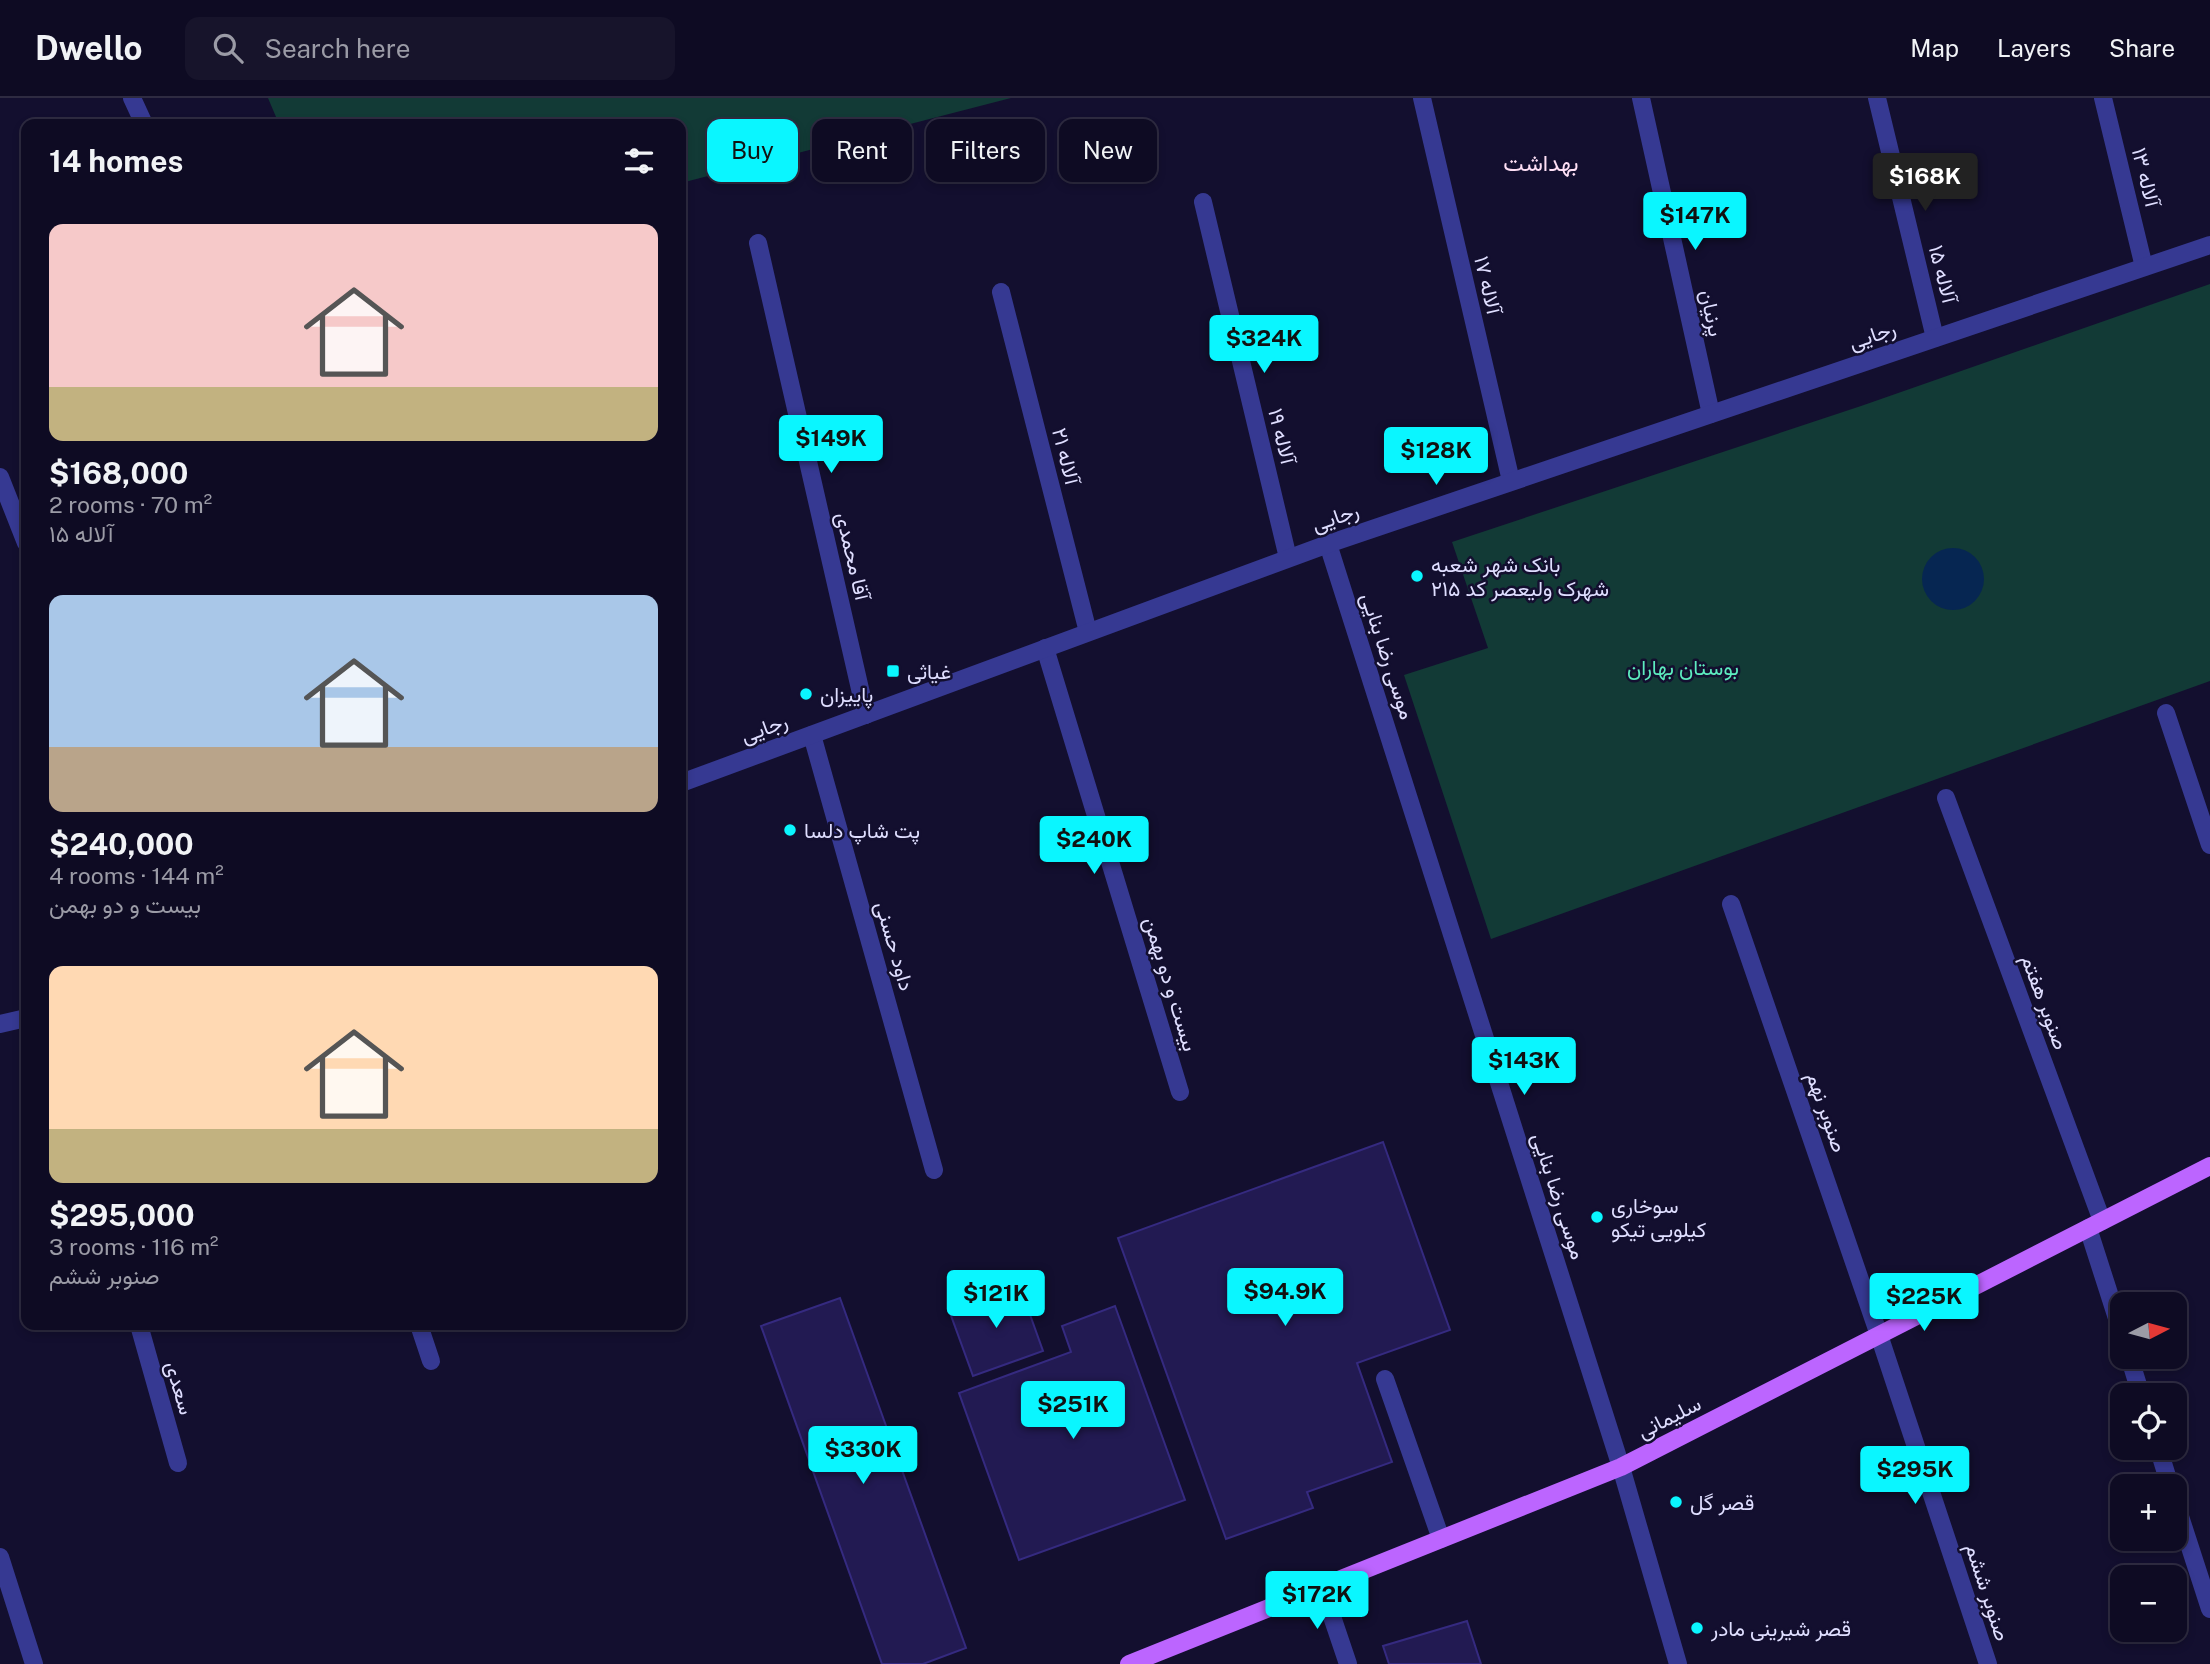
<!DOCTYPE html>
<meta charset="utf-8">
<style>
:root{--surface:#0e0b23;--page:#17142b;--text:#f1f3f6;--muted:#9b9ba6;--line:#2e2b41;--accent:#0af6ff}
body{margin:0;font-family:"Public Sans",Vazirmatn,sans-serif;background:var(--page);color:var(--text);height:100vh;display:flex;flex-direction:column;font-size:26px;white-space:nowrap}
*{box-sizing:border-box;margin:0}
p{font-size:23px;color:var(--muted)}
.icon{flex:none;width:38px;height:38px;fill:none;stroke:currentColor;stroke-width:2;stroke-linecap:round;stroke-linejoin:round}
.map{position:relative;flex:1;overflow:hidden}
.side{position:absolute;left:21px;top:21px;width:665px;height:1211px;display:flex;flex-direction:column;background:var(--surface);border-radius:14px;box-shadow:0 4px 10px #0003,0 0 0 2px var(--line)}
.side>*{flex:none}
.banner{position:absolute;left:707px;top:21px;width:665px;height:63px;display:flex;gap:14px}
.needle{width:46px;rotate:84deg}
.fabs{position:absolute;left:2110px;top:1194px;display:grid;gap:14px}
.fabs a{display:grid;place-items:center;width:77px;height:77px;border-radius:14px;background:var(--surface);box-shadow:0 4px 10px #0003,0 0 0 2px var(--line);font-size:35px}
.price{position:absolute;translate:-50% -60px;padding:0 16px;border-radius:7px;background:var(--accent);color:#111;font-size:23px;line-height:46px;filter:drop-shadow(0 2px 4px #0008)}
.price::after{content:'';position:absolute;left:50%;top:42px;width:21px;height:16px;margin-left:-10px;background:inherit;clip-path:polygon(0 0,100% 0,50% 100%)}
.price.current{background:#222;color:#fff}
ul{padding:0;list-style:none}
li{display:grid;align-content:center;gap:14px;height:371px;padding:0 28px}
li span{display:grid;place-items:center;height:217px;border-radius:14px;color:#555}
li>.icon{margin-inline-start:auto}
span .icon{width:126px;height:126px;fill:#fffc;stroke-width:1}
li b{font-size:30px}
h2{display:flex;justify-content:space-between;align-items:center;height:84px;padding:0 28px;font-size:30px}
.tag{padding:0 24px;border-radius:14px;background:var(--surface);box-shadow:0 4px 10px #0003,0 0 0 2px var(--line);font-size:24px;line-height:63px}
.tag.current{background:var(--accent);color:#111}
header{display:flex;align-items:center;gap:42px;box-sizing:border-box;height:98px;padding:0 35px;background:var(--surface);border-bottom:2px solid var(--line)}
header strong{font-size:33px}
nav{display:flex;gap:38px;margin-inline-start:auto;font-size:24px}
.search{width:490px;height:63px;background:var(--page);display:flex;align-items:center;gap:18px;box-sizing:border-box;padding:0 24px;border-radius:14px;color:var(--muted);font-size:26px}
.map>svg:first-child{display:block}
.green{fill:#123a36}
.water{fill:#062652}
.building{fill:#221a52;stroke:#352a80;stroke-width:2}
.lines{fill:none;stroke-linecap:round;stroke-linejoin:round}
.minor{stroke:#363992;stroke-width:18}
.major{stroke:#bc65ff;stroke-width:18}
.poi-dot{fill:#0af6ff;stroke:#130f2f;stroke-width:2.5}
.labels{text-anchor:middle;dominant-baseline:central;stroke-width:5;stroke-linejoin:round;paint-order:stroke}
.street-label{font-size:21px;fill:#dfdeff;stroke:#130f2f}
.poi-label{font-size:21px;fill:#dfdeff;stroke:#130f2f;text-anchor:start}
.park-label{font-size:21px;fill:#5decbf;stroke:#130f2f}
.neighbourhood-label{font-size:23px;fill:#ffe0f6;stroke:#130f2f}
</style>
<header>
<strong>Dwello</strong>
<div class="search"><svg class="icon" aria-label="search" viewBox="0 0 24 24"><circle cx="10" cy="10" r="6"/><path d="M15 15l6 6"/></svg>Search here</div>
<nav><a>Map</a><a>Layers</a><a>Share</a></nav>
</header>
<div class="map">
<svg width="2210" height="1566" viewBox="0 0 2210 1566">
<rect width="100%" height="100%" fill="#130f2f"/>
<g class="green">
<polygon points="268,0 1011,0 681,85 681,26 279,26"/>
<polygon points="2210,186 2210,583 1491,841 1404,577 1488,550 1452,444 1861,308"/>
</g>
<circle class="water" cx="1953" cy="481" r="31"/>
<g class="building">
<polygon points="1383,1044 1450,1232 1357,1265 1392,1364 1307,1394 1313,1410 1226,1441 1118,1140"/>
<polygon points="1019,1186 1043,1253 973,1278 949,1212"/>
<polygon points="840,1200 966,1550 923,1566 882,1566 761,1228"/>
<polygon points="1115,1208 1185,1402 1019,1462 959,1295 1071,1254 1062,1228"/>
<polygon points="1467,1523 1481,1566 1389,1566 1383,1548"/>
</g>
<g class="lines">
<g class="minor">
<polyline points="132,0 144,26"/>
<polyline points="1422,0 1511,383"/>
<polyline points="1641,0 1711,316"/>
<polyline points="1877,0 1935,240"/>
<polyline points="2103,0 2144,169"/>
<polyline points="1203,104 1288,460"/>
<polyline points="758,145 866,617"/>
<polyline points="1001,194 1088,534"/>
<polyline points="0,379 26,445"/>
<polyline points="1328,446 1621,1369 1678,1566"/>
<polyline points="1045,550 1180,994"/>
<polyline points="2166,615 2210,747"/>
<polyline points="812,637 934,1072"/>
<polyline points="681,685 1328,446 2210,147"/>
<polyline points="1946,700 2102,1123"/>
<polyline points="1731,806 1879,1237 1988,1566"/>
<polyline points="0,926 26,920"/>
<polyline points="2088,1130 2123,1239"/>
<polyline points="139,1227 178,1365"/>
<polyline points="419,1227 431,1263"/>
<polyline points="2129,1258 2141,1297"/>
<polyline points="1385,1281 1441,1441"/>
<polyline points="2158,1349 2170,1388"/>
<polyline points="2175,1403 2210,1511"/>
<polyline points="0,1459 34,1566"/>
<polyline points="1322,1489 1348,1566"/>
</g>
<polyline class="major" points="1129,1566 1621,1369 2210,1068"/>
</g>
<g class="poi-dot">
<circle cx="1417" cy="478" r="7"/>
<rect x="886" y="566" width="14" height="14" rx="3.5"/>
<circle cx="806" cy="596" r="7"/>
<circle cx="790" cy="732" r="7"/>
<circle cx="1597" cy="1119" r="7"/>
<circle cx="1676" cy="1404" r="7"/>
<circle cx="1697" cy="1530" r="7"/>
</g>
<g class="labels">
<g class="street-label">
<text transform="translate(2146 79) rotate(76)">آلاله ۱۳</text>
<text transform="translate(1943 176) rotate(76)">آلاله ۱۵</text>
<text transform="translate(1488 187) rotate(77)">آلاله ۱۷</text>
<text transform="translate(1712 215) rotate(78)">پرنیان</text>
<text transform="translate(1872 237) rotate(-19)">رجایی</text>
<text transform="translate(1282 338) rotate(76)">آلاله ۱۹</text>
<text transform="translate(1066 358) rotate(76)">آلاله ۲۱</text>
<text transform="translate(1335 419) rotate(-19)">رجایی</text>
<text transform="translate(853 458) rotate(77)">آقا محمدی</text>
<text transform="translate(1388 558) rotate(72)">موسی رضا بنایی</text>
<text transform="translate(764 630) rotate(-20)">رجایی</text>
<text transform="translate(895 848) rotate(74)">داود حسنی</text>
<text transform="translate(1171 886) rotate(73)">بیست و دو بهمن</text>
<text transform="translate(2045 904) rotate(70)">صنوبر هفتم</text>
<text transform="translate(1827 1014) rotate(71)">صنوبر نهم</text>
<text transform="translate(1559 1098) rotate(72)">موسی رضا بنایی</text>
<text transform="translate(180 1290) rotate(74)">سعدی</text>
<text transform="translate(1669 1319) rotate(-27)">سلیمانی</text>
<text transform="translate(1988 1494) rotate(72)">صنوبر ششم</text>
</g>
<g class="poi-label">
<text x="1431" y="466">بانک شهر شعبه<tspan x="1431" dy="24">شهرک ولیعصر کد ۲۱۵</tspan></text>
<text x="907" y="573">غیاثی</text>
<text x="820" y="596">پاییزان</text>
<text x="804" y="732">پت شاپ دلسا</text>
<text x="1611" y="1107">سوخاری<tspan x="1611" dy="24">کیلویی تیکو</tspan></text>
<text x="1690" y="1404">قصر گل</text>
<text x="1711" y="1530">قصر شیرینی مادر</text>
</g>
<g class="park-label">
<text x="1683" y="569">بوستان بهاران</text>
</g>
<g class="neighbourhood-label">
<text x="1541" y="64">بهداشت</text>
</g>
</g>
</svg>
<div class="fabs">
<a><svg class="needle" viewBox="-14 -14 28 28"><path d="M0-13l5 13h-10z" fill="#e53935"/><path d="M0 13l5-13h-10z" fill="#9b9ba6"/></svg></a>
<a><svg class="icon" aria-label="locate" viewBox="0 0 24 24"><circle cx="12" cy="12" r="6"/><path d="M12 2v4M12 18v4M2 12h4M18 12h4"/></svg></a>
<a>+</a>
<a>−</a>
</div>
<b class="price current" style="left:1925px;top:115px">$168K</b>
<b class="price" style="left:1695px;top:154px">$147K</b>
<b class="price" style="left:1264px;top:277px">$324K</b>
<b class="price" style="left:831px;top:377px">$149K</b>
<b class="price" style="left:1436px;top:389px">$128K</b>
<b class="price" style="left:1094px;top:778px">$240K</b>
<b class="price" style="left:1524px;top:999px">$143K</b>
<b class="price" style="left:1285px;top:1230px">$94.9K</b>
<b class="price" style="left:996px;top:1232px">$121K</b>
<b class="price" style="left:1924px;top:1235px">$225K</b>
<b class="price" style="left:1073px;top:1343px">$251K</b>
<b class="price" style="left:863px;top:1388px">$330K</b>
<b class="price" style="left:1915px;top:1408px">$295K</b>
<b class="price" style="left:1317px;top:1533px">$172K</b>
<div class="banner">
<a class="tag current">Buy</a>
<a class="tag">Rent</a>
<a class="tag">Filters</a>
<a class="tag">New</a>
</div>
<section class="side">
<h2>14 homes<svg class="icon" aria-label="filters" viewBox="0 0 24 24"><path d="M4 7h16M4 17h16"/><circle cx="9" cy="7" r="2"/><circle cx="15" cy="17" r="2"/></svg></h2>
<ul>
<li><span style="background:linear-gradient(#f6c9c9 75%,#c2b280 0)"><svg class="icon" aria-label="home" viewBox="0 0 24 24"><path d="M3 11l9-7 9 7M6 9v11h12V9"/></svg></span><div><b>$168,000</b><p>2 rooms · 70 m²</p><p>آلاله ۱۵</p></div></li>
<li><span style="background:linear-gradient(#a9c7e8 70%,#b9a48a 0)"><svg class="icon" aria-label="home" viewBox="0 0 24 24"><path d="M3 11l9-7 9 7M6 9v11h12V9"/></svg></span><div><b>$240,000</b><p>4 rooms · 144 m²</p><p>بیست و دو بهمن</p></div></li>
<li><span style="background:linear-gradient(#ffd9b3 75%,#c2b280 0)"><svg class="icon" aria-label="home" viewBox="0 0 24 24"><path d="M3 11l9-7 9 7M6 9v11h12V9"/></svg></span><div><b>$295,000</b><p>3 rooms · 116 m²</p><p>صنوبر ششم</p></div></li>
</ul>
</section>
</div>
